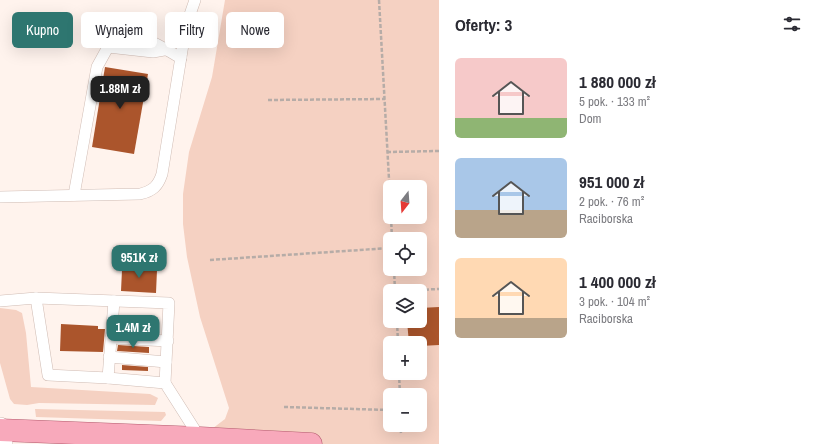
<!DOCTYPE html>
<html lang="pl">
<meta charset="utf-8">
<style>
:root{--surface:#fff;--page:#f2f2f3;--text:#2b2b33;--muted:#7c7c81;--accent:#2e7670}
body{margin:0;font-family:"Archivo Narrow",sans-serif;background:var(--page);color:var(--text);height:100vh;display:flex;flex-direction:column;font-size:15px;white-space:nowrap}
*{box-sizing:border-box;margin:0}
p{font-size:13px;color:var(--muted)}
.icon{flex:none;width:22px;height:22px;fill:none;stroke:currentColor;stroke-width:2;stroke-linecap:round;stroke-linejoin:round}
.map{position:relative;flex:1;overflow:hidden}
.side{display:flex;flex-direction:column;background:var(--surface);width:380px}
.side>*{flex:none}
.guide{position:absolute;left:12px;top:12px;width:367px;height:36px;display:flex;gap:8px}
.needle{width:26px;rotate:197deg}
.buttons{position:absolute;left:383px;top:180px;display:grid;gap:8px}
.buttons a{display:grid;place-items:center;width:44px;height:44px;border-radius:6px;background:var(--surface);box-shadow:0 4px 16px #0002;font-size:20px}
.price{position:absolute;translate:-50% -34px;padding:0 9px;border-radius:8px;background:var(--accent);color:#fff;font-size:13px;line-height:26px;filter:drop-shadow(0 1px 2px #0008)}
.price::after{content:'';position:absolute;left:50%;top:24px;width:12px;height:9px;margin-left:-6px;background:inherit;clip-path:polygon(0 0,100% 0,50% 100%)}
.price.selected{background:#222;color:#fff}
ul{padding:0;list-style:none}
li{display:flex;align-items:center;gap:12px;height:100px;padding:0 16px}
li span{display:grid;place-items:center;flex:none;width:112px;height:80px;border-radius:6px;color:#555}
li>.icon{margin-inline-start:auto}
span .icon{width:48px;height:48px;fill:#fffc;stroke-width:1}
li b{font-size:17px}
h2{display:flex;justify-content:space-between;align-items:center;height:48px;padding:0 16px;font-size:17px}
.chip{padding:0 14px;border-radius:6px;background:var(--surface);box-shadow:0 4px 16px #0002;font-size:14px;line-height:36px}
.chip.selected{background:var(--accent);color:#fff}
main{display:flex;flex:1;min-height:0}
.map>svg:first-child{display:block}
.green{fill:#f5d1c2;fill-rule:evenodd}
.building{fill:#ab552c}
.lines{fill:none;stroke-linecap:round;stroke-linejoin:round}
.lane-casing{stroke:#d0bcb4;stroke-width:12}
.street-casing{stroke:#d0bcb4;stroke-width:22}
.primary-casing{stroke:#b45b6e;stroke-width:23}
.path{stroke:#b6aca7;stroke-width:2.5;stroke-dasharray:4 2;stroke-linecap:butt}
.lane{stroke:#fff;stroke-width:11}
.street{stroke:#fff;stroke-width:21}
.primary{stroke:#f8a9bb;stroke-width:22}
</style>
<main>
<div class="map">
<svg width="439" height="444" viewBox="0 0 439 444">
<rect width="100%" height="100%" fill="#fff3ed"/>
<g class="green">
<path d="M 225,0 L 439,0 L 439,444 L 312,444 L 200,438 L 225,419 L 229,408 L 200,317 L 187,257 L 183,224 L 183,194 L 189,152 L 212,77 ZM 390,187 L 420,187 L 420,217 L 390,217 ZM 390,239 L 420,239 L 420,269 L 390,269 ZM 390,291 L 420,291 L 420,321 L 390,321 ZM 390,343 L 420,343 L 420,373 L 390,373 ZM 390,395 L 420,395 L 420,425 L 390,425 Z"/>
<polygon points="0,308 16,310 22,313 26,333 31,387 150,394 158,398 155,405 39,403 27,405 14,404 10,399 0,363"/>
<polygon points="35,409 165,412 166,415 161,421 36,417"/>
</g>
<g class="building">
<polygon points="105,67 148,74 134,154 92,147"/>
<polygon points="127,264 149,265 149,270 157,270 156,293 121,291 122,270 127,271"/>
<polygon points="439,307 439,345 420,346 420,343 409,343 407,321 420,321 420,308"/>
<polygon points="61,324 98,326 98,329 105,329 103,352 60,351"/>
<polygon points="119,329 150,330 150,333 119,331"/>
<polygon points="118,345 149,347 149,353 117,351"/>
<polygon points="122,365 148,367 148,371 122,370"/>
</g>
<g class="lines">
<g class="lane-casing">
<g id="lane">
<polyline points="108,47 153,52 164,50"/>
<path d="M 74,195 L 97,67 L 108,47 L 118,37 C 141,31 162,48 181,58"/>
<path d="M 0,197 L 140,194 C 153,191 158,186 162,174 L 186,26 L 195,0"/>
<polyline points="36,298 169,303 165,383"/>
<polyline points="0,301 36,298 48,375 108,378 165,383 200,438"/>
<polyline points="111,338 168,341"/>
<polyline points="109,357 166,362"/>
<polyline points="108,378 114,301"/>
</g>
</g>
<g class="street-casing">
<polyline id="street" points="0,428 2,444"/>
</g>
<g class="primary-casing">
<polyline id="primary" points="0,430 200,438 311,444"/>
</g>
<g class="path">
<polyline points="379,0 390,197"/>
<polyline points="268,100 385,99"/>
<polyline points="387,152 439,151"/>
<polyline points="391,217 392,239"/>
<polyline points="210,260 390,248"/>
<polyline points="394,269 395,291"/>
<polyline points="395,291 439,289"/>
<polyline points="397,321 398,343"/>
<polyline points="399,373 400,395"/>
<polyline points="284,407 390,410"/>
<polyline points="400,425 401,433"/>
</g>
<use href="#lane" class="lane"/>
<use href="#street" class="street"/>
<use href="#primary" class="primary"/>
</g>
</svg>
<div class="buttons">
<a><svg class="needle" viewBox="-14 -14 28 28"><path d="M0-13l5 13h-10z" fill="#e53935"/><path d="M0 13l5-13h-10z" fill="#7c7c81"/></svg></a>
<a><svg class="icon" aria-label="locate" viewBox="0 0 24 24"><circle cx="12" cy="12" r="6"/><path d="M12 2v4M12 18v4M2 12h4M18 12h4"/></svg></a>
<a><svg class="icon" aria-label="layers" viewBox="0 0 24 24"><path d="M12 4l9 5-9 5-9-5zM3 14l9 5 9-5"/></svg></a>
<a>+</a>
<a>−</a>
</div>
<b class="price selected" style="left:120px;top:110px">1.88M zł</b>
<b class="price" style="left:139px;top:279px">951K zł</b>
<b class="price" style="left:133px;top:349px">1.4M zł</b>
<div class="guide">
<a class="chip selected">Kupno</a>
<a class="chip">Wynajem</a>
<a class="chip">Filtry</a>
<a class="chip">Nowe</a>
</div>
</div>
<section class="side">
<h2>Oferty: 3<svg class="icon" aria-label="filters" viewBox="0 0 24 24"><path d="M4 7h16M4 17h16"/><circle cx="9" cy="7" r="2"/><circle cx="15" cy="17" r="2"/></svg></h2>
<ul>
<li><span style="background:linear-gradient(#f6c9c9 75%,#8fb573 0)"><svg class="icon" aria-label="home" viewBox="0 0 24 24"><path d="M3 11l9-7 9 7M6 9v11h12V9"/></svg></span><div><b>1 880 000 zł</b><p>5 pok. · 133 m²</p><p>Dom</p></div></li>
<li><span style="background:linear-gradient(#a9c7e8 65%,#b9a48a 0)"><svg class="icon" aria-label="home" viewBox="0 0 24 24"><path d="M3 11l9-7 9 7M6 9v11h12V9"/></svg></span><div><b>951 000 zł</b><p>2 pok. · 76 m²</p><p>Raciborska</p></div></li>
<li><span style="background:linear-gradient(#ffd9b3 75%,#b9a48a 0)"><svg class="icon" aria-label="home" viewBox="0 0 24 24"><path d="M3 11l9-7 9 7M6 9v11h12V9"/></svg></span><div><b>1 400 000 zł</b><p>3 pok. · 104 m²</p><p>Raciborska</p></div></li>
</ul>
</section>
</main>
